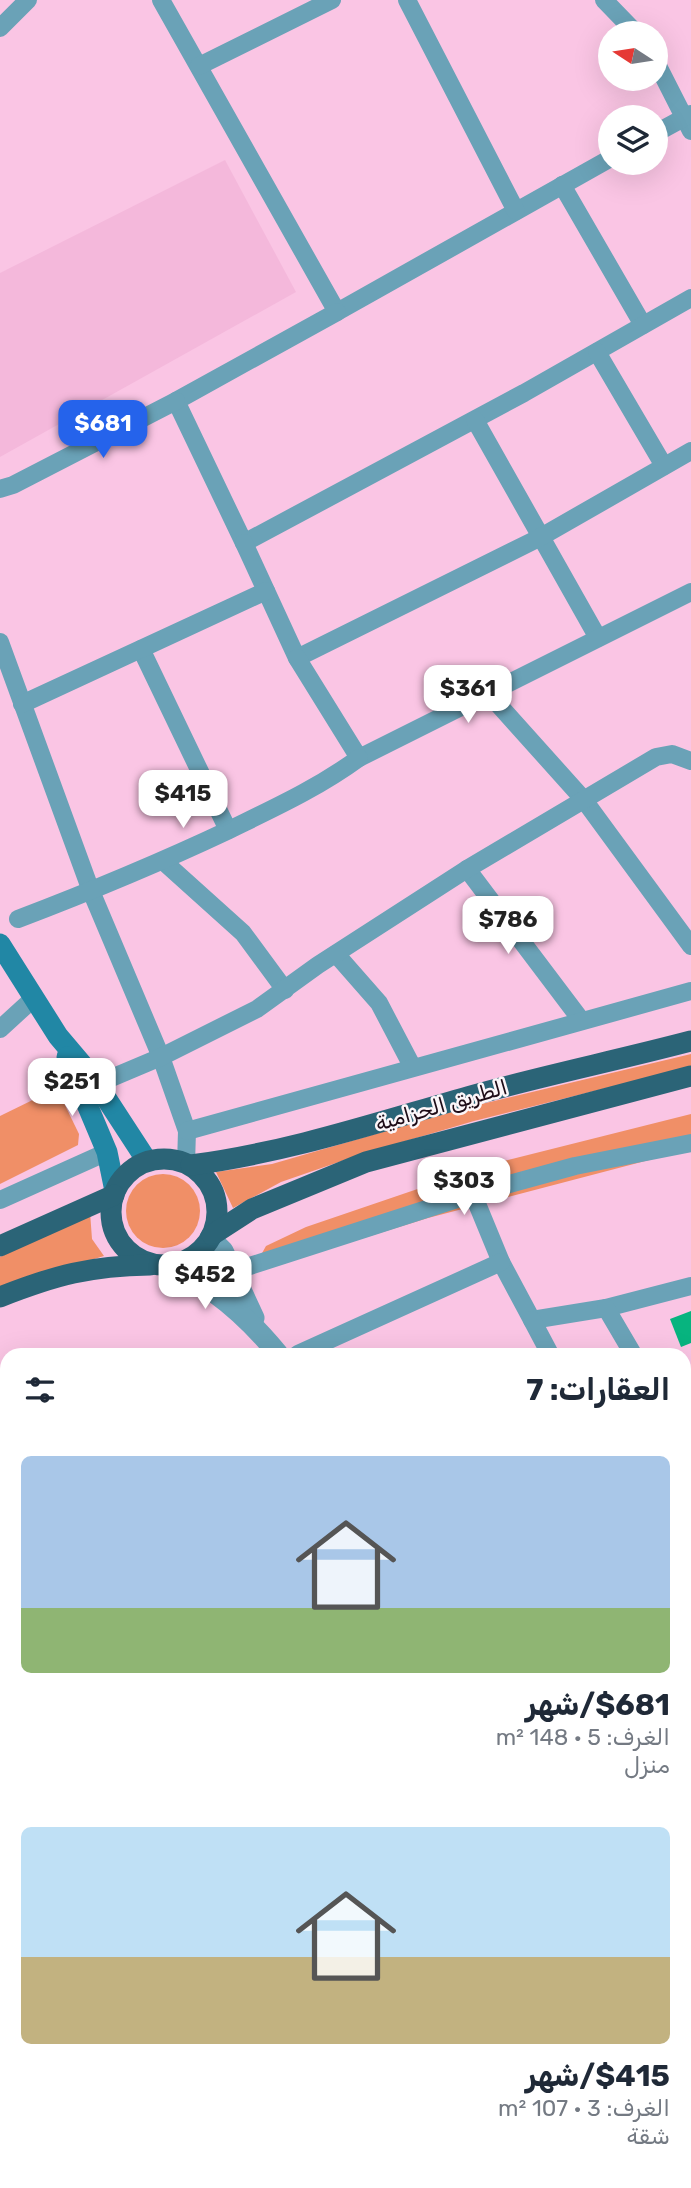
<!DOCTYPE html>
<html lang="ar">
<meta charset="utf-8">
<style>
:root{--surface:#fff;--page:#f6f6f7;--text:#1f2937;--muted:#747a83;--accent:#2563eb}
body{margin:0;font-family:Rubik,Vazirmatn,sans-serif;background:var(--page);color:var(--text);direction:rtl;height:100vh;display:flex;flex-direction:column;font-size:26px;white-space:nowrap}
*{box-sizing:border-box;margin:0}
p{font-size:23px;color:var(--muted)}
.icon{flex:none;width:38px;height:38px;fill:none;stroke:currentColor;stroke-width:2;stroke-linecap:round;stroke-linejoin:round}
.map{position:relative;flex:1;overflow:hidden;direction:ltr}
.side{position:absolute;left:0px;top:1348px;width:691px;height:842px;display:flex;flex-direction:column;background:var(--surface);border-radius:21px 21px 0 0;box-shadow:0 7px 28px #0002;direction:rtl}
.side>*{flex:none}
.needle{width:46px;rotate:282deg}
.fabs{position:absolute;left:598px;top:21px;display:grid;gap:14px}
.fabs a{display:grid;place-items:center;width:70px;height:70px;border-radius:50%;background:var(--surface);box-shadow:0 7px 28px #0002;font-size:35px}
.price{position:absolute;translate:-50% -60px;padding:0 16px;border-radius:14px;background:#fff;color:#222;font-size:23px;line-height:46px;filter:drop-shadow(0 2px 4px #0008)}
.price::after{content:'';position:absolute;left:50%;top:42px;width:21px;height:16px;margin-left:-10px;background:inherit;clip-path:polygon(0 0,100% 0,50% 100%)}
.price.current{background:var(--accent);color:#fff}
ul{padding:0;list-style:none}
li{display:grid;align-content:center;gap:14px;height:371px;padding:0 21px}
li span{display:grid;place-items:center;height:217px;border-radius:10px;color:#555}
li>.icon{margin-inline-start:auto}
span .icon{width:126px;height:126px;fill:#fffc;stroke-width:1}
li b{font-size:30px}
h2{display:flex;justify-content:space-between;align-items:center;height:84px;padding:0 21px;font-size:30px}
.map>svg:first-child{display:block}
.built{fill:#f4b8db}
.green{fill:#f08f67}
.building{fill:#07b47f}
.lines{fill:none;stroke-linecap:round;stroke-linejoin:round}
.minor{stroke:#6aa2b7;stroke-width:18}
.tertiary{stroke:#6aa2b7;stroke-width:21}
.secondary{stroke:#2187a5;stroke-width:21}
.trunk{stroke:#2b6477;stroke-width:21}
.labels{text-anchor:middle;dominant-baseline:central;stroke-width:5;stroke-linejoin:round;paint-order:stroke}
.street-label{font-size:21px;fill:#1e0c17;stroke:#fcf6f9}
</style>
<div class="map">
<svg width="691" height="2188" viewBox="0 0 691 2188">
<rect width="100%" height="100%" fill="#fac5e4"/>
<polygon class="built" points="225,160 296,292 0,457 0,273"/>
<g class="green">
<polygon points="691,1054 691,1067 474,1121 362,1154 281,1182 233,1208 216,1172 272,1164 469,1107"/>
<polygon points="47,1093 61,1097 79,1134 78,1145 0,1184 0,1116"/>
<polygon points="691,1114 691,1149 428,1218 251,1273 266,1246 306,1227 488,1165"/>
<circle cx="163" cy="1211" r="37"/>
<polygon points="90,1212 92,1239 104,1256 0,1288 0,1257"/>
</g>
<polygon class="building" points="691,1311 691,1343 681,1347 670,1319"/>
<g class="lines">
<g class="minor">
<polyline points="161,0 337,312 611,158"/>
<polyline points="407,0 516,211"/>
<polyline points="604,0 636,33"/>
<polyline points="0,28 28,0"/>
<polyline points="656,62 691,131"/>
<polyline points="199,66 332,0"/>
<polyline points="656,133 691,114"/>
<polyline points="562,185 643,325"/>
<polyline points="337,312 176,401 244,543 524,393 691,298"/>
<polyline points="597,352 664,466"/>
<polyline points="475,420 598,638"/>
<polyline points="0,489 13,485 176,401"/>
<polyline points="244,543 297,658 539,538 691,451"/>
<polyline points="0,642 91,891 161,1057 187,1131 186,1164"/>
<polyline points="141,649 228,830"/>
<polyline points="297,658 359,758 691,592"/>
<polyline points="489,694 584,800 691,946"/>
<polyline points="22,704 266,591"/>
<polyline points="163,861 243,933 285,990"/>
<polyline points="467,869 581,1020"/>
<path d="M 18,919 C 89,892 159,863 229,830 C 274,808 318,788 359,758"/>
<polyline points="336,954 379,1003 412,1066"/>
<polyline points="0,1029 34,998"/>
<polyline points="97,1084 161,1057 257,1009 318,965 467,869 656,757 672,754 691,761"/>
<polyline points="187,1131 691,991"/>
<polyline points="473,1194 501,1262 532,1320 606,1308 691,1286"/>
<polyline points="0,1200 107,1152"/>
<polyline points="231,1272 473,1194 575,1166 691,1143"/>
<polyline points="606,1308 633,1354"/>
<polyline points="532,1320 550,1354"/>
<polyline points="298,1354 501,1262"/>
<polyline points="0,1442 7,1442"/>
<polyline points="684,1444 691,1456"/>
<polyline points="684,1622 691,1619"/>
<polyline points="0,1673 7,1684"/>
<polyline points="684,1690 691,1688"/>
<polyline points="684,1790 691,1787"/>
<polyline points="0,1804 7,1818"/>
<polyline points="684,1864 691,1877"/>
<polyline points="0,2006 7,2004"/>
<polyline points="0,2088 7,2107"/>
<polyline points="41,2182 42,2188"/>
<polyline points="124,2182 126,2188"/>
<polyline points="296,2182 298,2188"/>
</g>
<g class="tertiary">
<polyline points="210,1238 223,1251 254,1318"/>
<path d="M 164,1265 C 210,1283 247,1316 278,1354"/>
<polyline points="672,2182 674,2188"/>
</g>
<g class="secondary">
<polyline points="0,944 58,1036 91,1075 147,1161"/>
<polyline points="67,1057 107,1152 115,1191"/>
</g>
<g class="trunk">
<circle cx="164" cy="1212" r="53"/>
<path d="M 191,1165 C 290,1152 378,1122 474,1095 C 546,1075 619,1060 691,1041"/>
<polyline points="212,1235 252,1209 366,1162 691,1076"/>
<polyline points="0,1246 114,1195"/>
<path d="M 0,1297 C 56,1275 90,1266 150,1265"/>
</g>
</g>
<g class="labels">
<g class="street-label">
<text transform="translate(441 1105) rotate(-16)">الطريق الحزامية</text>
</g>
</g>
</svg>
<div class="fabs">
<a><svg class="needle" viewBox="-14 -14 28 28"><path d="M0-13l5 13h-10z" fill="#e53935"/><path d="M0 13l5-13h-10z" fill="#747a83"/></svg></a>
<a><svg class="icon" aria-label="layers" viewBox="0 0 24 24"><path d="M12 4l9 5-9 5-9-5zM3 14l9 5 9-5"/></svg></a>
</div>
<b class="price current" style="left:103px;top:460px">$681</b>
<b class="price" style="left:468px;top:725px">$361</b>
<b class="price" style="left:183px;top:830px">$415</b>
<b class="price" style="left:508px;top:956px">$786</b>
<b class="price" style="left:72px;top:1118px">$251</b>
<b class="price" style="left:464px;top:1217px">$303</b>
<b class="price" style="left:205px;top:1311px">$452</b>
<section class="side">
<h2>العقارات: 7<svg class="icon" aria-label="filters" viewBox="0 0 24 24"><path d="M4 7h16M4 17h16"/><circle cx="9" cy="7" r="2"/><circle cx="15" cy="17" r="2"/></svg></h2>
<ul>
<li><span style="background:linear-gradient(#a9c7e8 70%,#8fb573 0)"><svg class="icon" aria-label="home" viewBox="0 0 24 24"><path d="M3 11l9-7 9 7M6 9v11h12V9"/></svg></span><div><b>$681/شهر</b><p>الغرف: 5 · 148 m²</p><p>منزل</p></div></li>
<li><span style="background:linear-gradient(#bfe0f5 60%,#c2b280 0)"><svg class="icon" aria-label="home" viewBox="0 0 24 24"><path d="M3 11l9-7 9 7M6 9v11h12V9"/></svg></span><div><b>$415/شهر</b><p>الغرف: 3 · 107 m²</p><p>شقة</p></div></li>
</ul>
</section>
</div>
